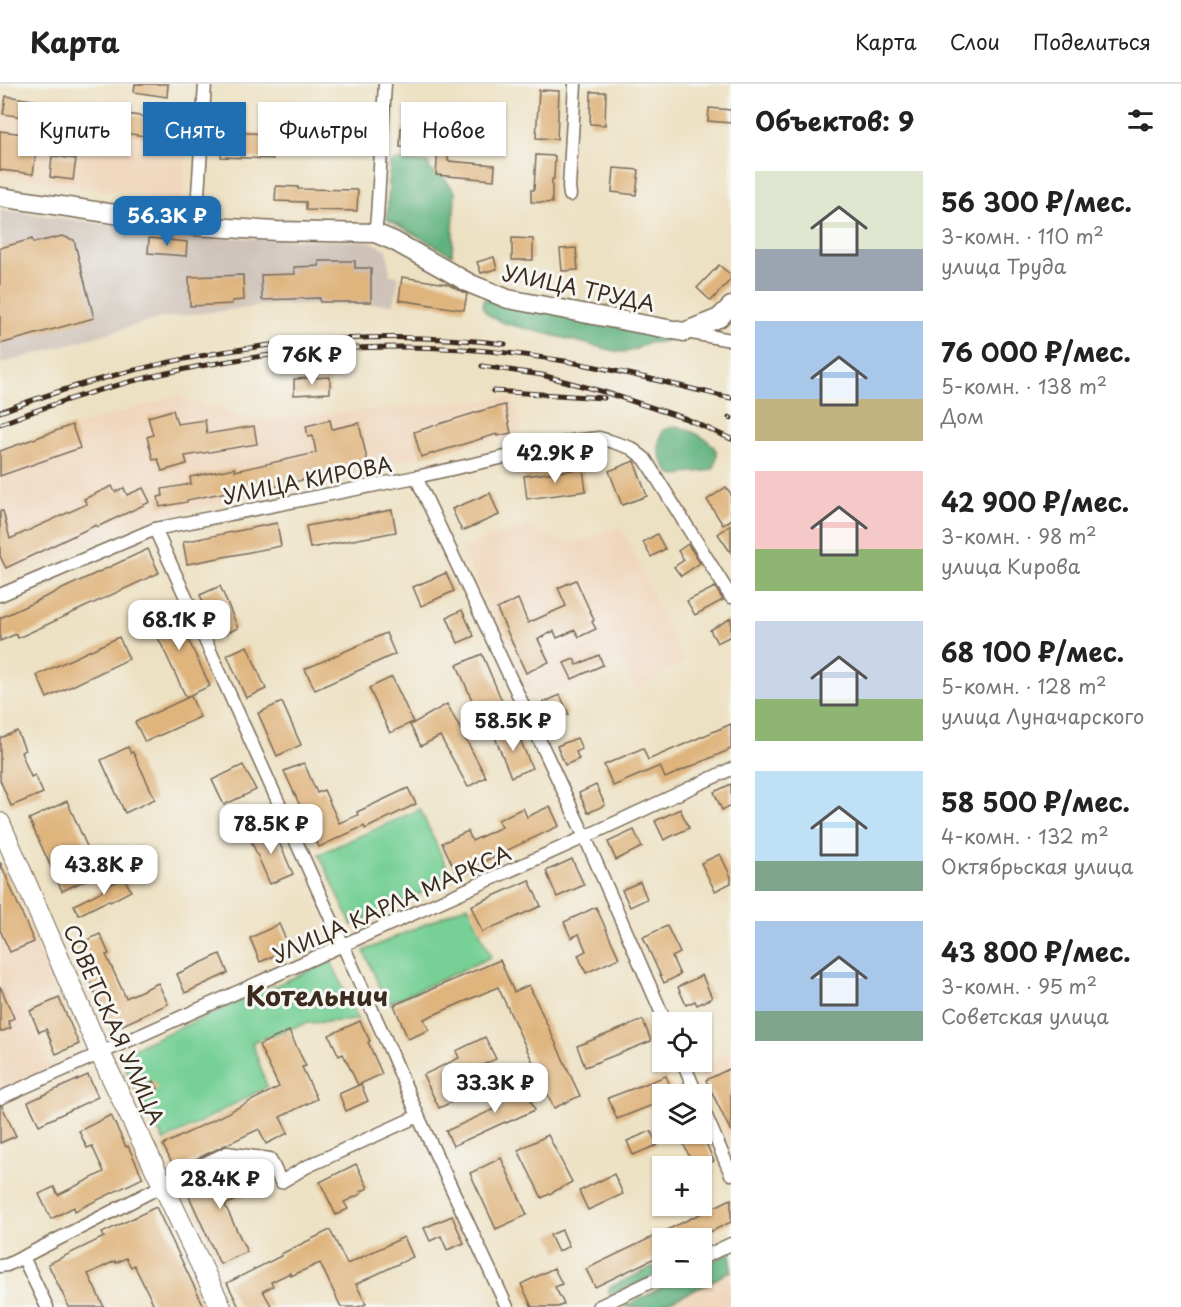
<!DOCTYPE html>
<html lang="ru">
<meta charset="utf-8">
<style>
:root{--surface:#fff;--page:#f6f6f6;--text:#222;--muted:#767676;--line:#e0e0e0;--accent:#1f6fb2}
body{margin:0;font-family:"Playpen Sans",sans-serif;background:var(--page);color:var(--text);height:100vh;display:flex;flex-direction:column;font-size:22px;white-space:nowrap}
*{box-sizing:border-box;margin:0}
p{font-size:20px;color:var(--muted)}
.icon{flex:none;width:33px;height:33px;fill:none;stroke:currentColor;stroke-width:2;stroke-linecap:round;stroke-linejoin:round}
.map{position:relative;flex:1;overflow:hidden}
.side{display:flex;flex-direction:column;background:var(--surface);width:450px}
.side>*{flex:none}
.banner{position:absolute;left:18px;top:18px;width:570px;height:54px;display:flex;gap:12px}
.controls{position:absolute;left:652px;top:928px;display:grid;gap:12px}
.controls a{display:grid;place-items:center;width:60px;height:60px;border-radius:0px;background:var(--surface);box-shadow:0 2px 4px #0004;font-size:30px}
.price{position:absolute;translate:-50% -51px;padding:0 14px;border-radius:12px;background:#fff;color:#222;font-size:20px;line-height:39px;filter:drop-shadow(0 2px 3px #0008)}
.price::after{content:'';position:absolute;left:50%;top:36px;width:18px;height:14px;margin-left:-9px;background:inherit;clip-path:polygon(0 0,100% 0,50% 100%)}
.price.active{background:var(--accent);color:#fff}
ul{padding:0;list-style:none}
li{display:flex;align-items:center;gap:18px;height:150px;padding:0 24px}
li span{display:grid;place-items:center;flex:none;width:168px;height:120px;border-radius:0px;color:#555}
li>.icon{margin-inline-start:auto}
span .icon{width:72px;height:72px;fill:#fffc;stroke-width:1}
li b{font-size:26px}
h2{display:flex;justify-content:space-between;align-items:center;height:72px;padding:0 24px;font-size:26px}
.tag{padding:0 21px;border-radius:0px;background:var(--surface);box-shadow:0 2px 4px #0004;font-size:21px;line-height:54px}
.tag.active{background:var(--accent);color:#fff}
header{display:flex;align-items:center;gap:36px;box-sizing:border-box;height:84px;padding:0 30px;background:var(--surface);border-bottom:2px solid var(--line)}
header strong{font-size:28px}
nav{display:flex;gap:33px;margin-inline-start:auto;font-size:21px}
main{display:flex;flex:1;min-height:0}
.map>svg:first-child{display:block}
.built{fill:#f0d6bc}
.industrial{fill:#cec2b9}
.green{fill:#77d096;stroke:#597d5a;stroke-width:1.5}
.forest{fill:#61b27f;stroke:#4e6e4e;stroke-width:1.5}
.building{fill:#dfb47d}
.lines{fill:none;stroke-linecap:round;stroke-linejoin:round}
.street-casing{stroke:#796a58;stroke-width:15}
.secondary-casing{stroke:#796a58;stroke-width:21}
.primary-casing{stroke:#796a58;stroke-width:22}
.street{stroke:#fff;stroke-width:12}
.secondary{stroke:#fff;stroke-width:18}
.primary{stroke:#fff;stroke-width:20}
.rail-casing{stroke:#3b2a1e;stroke-width:5}
.rail{stroke:#f6f6f2;stroke-width:3;stroke-dasharray:9;stroke-linecap:butt}
.labels{text-anchor:middle;dominant-baseline:central;stroke-width:6;stroke-linejoin:round;paint-order:stroke}
.street-label{font-size:21px;fill:#3b2a1e;stroke:#f6f6f2}
.district-label{font-size:27px;font-weight:bold;fill:#3b2a1e;stroke:#f6f6f2}
</style>
<header>
<strong>Карта</strong>
<nav><a>Карта</a><a>Слои</a><a>Поделиться</a></nav>
</header>
<main>
<div class="map">
<svg width="731" height="1223" viewBox="0 0 731 1223">
<rect width="100%" height="100%" fill="#f6f6f2"/>
<filter id="ink" filterUnits="userSpaceOnUse"><feTurbulence type="fractalNoise" baseFrequency=".0167" numOctaves="2"/><feDisplacementMap in="SourceGraphic" scale="12" xChannelSelector="R" yChannelSelector="G"/><feConvolveMatrix kernelMatrix="1 2 1 2 8 2 1 2 1" color-interpolation-filters="sRGB"/></filter>
<filter id="wash" filterUnits="userSpaceOnUse"><feTurbulence type="fractalNoise" baseFrequency=".008" numOctaves="4" result="noise"/><feDisplacementMap in="SourceGraphic" scale="24" xChannelSelector="R" yChannelSelector="G"/><feGaussianBlur stdDeviation="1.35" result="paint"/><feColorMatrix in="noise" values="0 0 0 0 0 0 0 0 0 0 0 0 0 0 0 0 0 1.4 0 .05"/><feComposite in="paint" operator="in"/></filter>
<g filter="url(#wash)">
<rect width="100%" height="100%" fill="#ede1c3"/>
<g class="built">
<polygon points="0,19 187,45 182,118 0,90"/>
<polygon points="175,312 259,336 512,313 524,349 154,433 0,495 0,365"/>
<polygon points="621,442 684,578 636,606 622,577 533,617 461,463 528,443 569,460"/>
<polygon points="0,778 58,909 25,924 50,983 0,1006"/>
<polygon points="731,967 731,1059 697,984"/>
<polygon points="731,1169 731,1223 622,1223 681,1194 702,1194"/>
</g>
<polygon class="industrial" points="0,125 192,153 370,157 387,166 390,191 399,192 394,220 272,221 161,234 0,280"/>
<g class="green">
<polygon points="420,725 452,795 352,841 319,770"/>
<polygon points="468,821 491,873 387,920 364,867"/>
<polygon points="331,877 358,936 307,939 252,958 267,1003 164,1057 131,997 120,970"/>
</g>
<g class="forest">
<polygon points="396,76 429,79 430,86 445,95 455,108 452,171 387,135 390,79"/>
<path d="M 487,214 L 670,253 L 666,257 L 647,259 L 634,266 L 625,268 L 615,267 L 504,239 C 494,234 479,229 483,216 Z"/>
<path d="M 677,342 C 689,346 714,355 717,370 C 717,373 715,380 714,384 C 707,389 699,387 690,388 C 686,389 681,392 676,392 C 666,392 658,368 659,360 C 659,356 662,350 663,346 Z"/>
<polygon points="731,1168 731,1188 728,1188 706,1201 656,1223 624,1223 680,1194 702,1194 702,1182"/>
<polygon points="663,1178 663,1189 610,1211 608,1207 610,1203"/>
</g>
<g id="blocks">
<g class="building">
<polygon points="135,0 168,0 167,13 134,8"/>
<polygon points="539,6 559,7 557,55 536,54"/>
<polygon points="591,8 606,8 605,41 590,40"/>
<polygon points="6,12 166,36 163,55 3,30"/>
<polygon points="709,24 731,26 731,39 708,37"/>
<polygon points="289,30 358,32 357,55 288,53"/>
<polygon points="401,44 449,45 448,77 495,81 494,96 436,91 438,64 400,63"/>
<polygon points="0,47 32,51 30,60 37,61 33,90 0,86"/>
<polygon points="222,48 273,50 273,75 221,73"/>
<polygon points="536,71 555,72 554,95 552,95 552,119 531,118 531,106 534,106"/>
<polygon points="52,72 76,75 73,96 50,93"/>
<polygon points="614,84 639,86 636,111 612,108"/>
<polygon points="276,102 298,103 298,105 358,106 357,127 306,126 306,118 275,117"/>
<polygon points="62,152 74,156 94,234 0,260 0,164 32,155 33,159"/>
<polygon points="149,154 187,158 186,172 148,169"/>
<polygon points="512,154 533,155 533,176 512,176"/>
<polygon points="576,164 578,186 562,187 560,165"/>
<polygon points="494,173 497,185 481,189 477,178"/>
<polygon points="319,177 355,177 355,184 371,184 371,218 320,218 320,214 262,216 261,191 295,190 294,183 319,182"/>
<polygon points="719,181 731,191 731,195 711,217 697,204"/>
<polygon points="243,191 244,216 232,217 232,220 190,222 189,193"/>
<polygon points="402,193 447,200 467,210 464,226 399,216"/>
<polygon points="330,293 330,309 294,311 294,295"/>
<polygon points="505,321 511,349 497,352 497,350 421,373 414,348 484,326"/>
<polygon points="173,326 177,340 205,336 207,350 254,342 257,360 185,372 187,380 162,387 158,375 153,376 147,353 153,351 148,333"/>
<polygon points="330,336 332,345 359,339 368,380 249,409 238,411 237,406 187,416 187,418 160,423 158,413 163,412 162,405 191,400 190,393 235,384 235,387 316,369 313,352 308,353 306,342"/>
<polygon points="72,341 80,364 0,392 0,367"/>
<polygon points="634,377 647,412 622,421 609,387"/>
<polygon points="583,385 586,407 527,415 524,392"/>
<polygon points="112,402 115,408 124,404 127,411 143,404 150,418 97,443 96,441 6,484 0,472 0,427 3,427 10,455 87,420 84,415"/>
<polygon points="726,403 731,410 731,436 723,441 707,416"/>
<polygon points="490,409 499,431 462,447 452,425"/>
<polygon points="392,426 396,448 310,464 306,442"/>
<polygon points="277,439 281,462 187,480 183,458"/>
<polygon points="731,441 731,469 718,450"/>
<polygon points="657,450 665,465 651,473 643,458"/>
<polygon points="688,460 700,479 681,492 674,483 684,476 678,467"/>
<polygon points="148,465 159,489 18,554 16,550 0,557 0,534"/>
<polygon points="446,489 454,507 421,522 413,503"/>
<polygon points="576,496 594,536 592,538 596,545 579,553 575,546 557,554 554,547 538,555 549,578 526,589 497,525 518,515 528,539 566,522 558,504"/>
<polygon points="220,502 238,544 218,553 200,511"/>
<polygon points="715,503 723,516 695,531 687,517"/>
<polygon points="172,521 210,602 186,613 148,532"/>
<polygon points="462,526 474,552 458,559 447,533"/>
<polygon points="731,534 731,552 717,559 710,546"/>
<polygon points="386,549 395,570 315,606 305,585"/>
<polygon points="119,553 129,575 47,614 37,591"/>
<polygon points="247,562 266,605 246,614 227,571"/>
<polygon points="482,570 505,624 480,635 457,581"/>
<polygon points="599,571 603,581 572,595 564,579 574,575 577,581"/>
<polygon points="392,593 413,638 390,649 369,604"/>
<polygon points="560,611 569,630 546,640 538,621"/>
<polygon points="191,612 200,633 145,658 135,638"/>
<polygon points="282,618 301,661 277,672 258,629"/>
<polygon points="447,620 486,693 468,703 440,652 421,662 410,641"/>
<polygon points="731,640 731,665 665,694 660,682 613,702 604,681 643,664 648,676"/>
<polygon points="515,643 532,684 511,693 494,651"/>
<polygon points="17,647 25,666 21,668 31,693 35,691 43,709 11,722 0,696 0,654"/>
<polygon points="577,654 582,665 576,668 579,675 565,681 557,662"/>
<polygon points="128,663 131,669 133,668 155,715 125,729 101,676"/>
<polygon points="304,679 317,709 324,706 339,739 358,731 357,728 408,704 416,720 365,745 364,742 319,763 284,687"/>
<polygon points="243,681 256,706 224,721 212,696"/>
<polygon points="731,700 731,722 722,726 714,708"/>
<polygon points="596,701 605,721 588,729 579,709"/>
<polygon points="67,717 99,790 62,807 29,735"/>
<polygon points="550,722 559,742 457,790 442,759 468,747 472,757 502,743 498,736 523,724 527,733"/>
<polygon points="680,725 689,744 664,756 655,737"/>
<polygon points="272,742 293,790 270,800 249,752"/>
<polygon points="634,746 642,763 616,776 608,758"/>
<polygon points="720,770 731,793 731,799 715,807 701,779"/>
<polygon points="572,775 584,801 557,813 546,787"/>
<polygon points="0,778 34,858 10,868 0,846"/>
<polygon points="124,794 131,807 110,818 109,816 79,831 74,821 104,806 103,804"/>
<polygon points="529,796 541,822 482,848 471,822"/>
<polygon points="640,798 647,815 630,823 622,806"/>
<polygon points="596,823 619,874 586,889 578,871 586,867 579,850 571,854 564,838"/>
<polygon points="279,840 290,865 260,878 250,854"/>
<polygon points="667,842 680,869 672,873 680,891 664,899 643,853"/>
<polygon points="100,850 109,870 106,871 126,914 158,899 168,920 112,946 74,862"/>
<polygon points="220,870 228,889 185,909 177,890"/>
<polygon points="500,876 514,908 529,901 580,1012 554,1024 498,903 424,935 429,946 408,955 394,921"/>
<polygon points="702,891 712,914 697,921 695,917 686,921 678,903"/>
<polygon points="0,902 14,934 8,937 11,944 0,948"/>
<polygon points="59,914 79,960 56,970 46,945 39,948 30,927"/>
<polygon points="643,936 651,957 585,983 577,962"/>
<polygon points="360,937 370,957 368,958 382,990 358,1001 343,970 339,972 329,951"/>
<polygon points="289,947 306,982 302,983 317,1015 280,1033 288,1049 266,1060 259,1045 175,1085 163,1061 279,1003 259,961"/>
<polygon points="485,953 496,975 456,993 465,1012 439,1024 423,991 459,974 456,967"/>
<polygon points="731,984 731,1048 706,996"/>
<polygon points="88,991 98,1013 39,1041 28,1018"/>
<polygon points="666,992 674,1011 663,1011 663,1017 617,1035 608,1014"/>
<polygon points="154,997 158,1005 149,1009 150,1013 142,1017 136,1005"/>
<polygon points="523,998 535,1026 506,1039 505,1038 453,1062 446,1047 499,1023 493,1011"/>
<polygon points="361,1000 368,1017 346,1027 339,1010"/>
<polygon points="0,1022 2,1022 16,1052 0,1059"/>
<polygon points="111,1031 126,1063 128,1062 143,1094 75,1127 74,1123 51,1135 39,1110 54,1103 58,1111 104,1088 92,1062 87,1064 79,1047"/>
<polygon points="651,1047 657,1061 633,1071 627,1057"/>
<polygon points="679,1050 702,1050 714,1077 702,1083 694,1083"/>
<polygon points="548,1051 572,1098 542,1114 518,1066"/>
<polygon points="501,1074 527,1131 496,1145 470,1089"/>
<polygon points="356,1080 368,1104 360,1108 361,1110 344,1118 348,1125 336,1131 320,1098"/>
<polygon points="218,1082 229,1104 261,1089 267,1101 225,1121 247,1168 220,1180 183,1099"/>
<polygon points="614,1090 623,1110 588,1126 579,1107"/>
<polygon points="731,1115 731,1138 695,1155 663,1155 663,1170 595,1203 586,1185"/>
<polygon points="156,1123 204,1223 155,1223 134,1181 131,1183 126,1174 116,1179 115,1177 88,1190 104,1223 69,1223 48,1180 104,1153 102,1149"/>
<polygon points="452,1132 464,1159 447,1166 441,1152 430,1157 424,1144"/>
<polygon points="330,1146 347,1180 404,1153 413,1173 356,1200 366,1220 358,1223 341,1223 320,1179 291,1192 290,1189 271,1198 273,1202 263,1207 272,1223 239,1223 227,1199 281,1172 281,1170"/>
<polygon points="562,1146 569,1162 558,1168 550,1151"/>
<polygon points="554,1184 562,1200 555,1203 564,1220 558,1223 532,1223 521,1200"/>
</g>
</g>
</g>
<g filter="url(#ink)">
<use href="#blocks" fill-opacity="0" stroke="#796a58" stroke-width="1.5"/>
<g class="lines">
<g class="street-casing">
<g id="street">
<polyline points="570,111 569,103 575,0"/>
<polyline points="196,142 205,0"/>
<polyline points="375,149 377,133 385,0"/>
<polyline points="686,248 731,256"/>
<polyline points="416,393 585,753 666,939"/>
<polyline points="155,445 392,970 418,1032 507,1223"/>
<polyline points="0,511 155,445 416,393 514,371 571,357 599,354 610,357 631,364 645,375 731,513"/>
<polyline points="683,978 697,1011"/>
<polyline points="0,1014 585,753 731,685"/>
<polyline points="702,1023 731,1090"/>
<polyline points="23,1173 47,1223"/>
<polyline points="702,1174 731,1160"/>
<polyline points="0,1182 7,1181 23,1173 154,1106 162,1100 227,1069 270,1075 281,1098 306,1083 418,1032"/>
<polyline points="598,1223 663,1192"/>
</g>
</g>
<g class="secondary-casing">
<polyline id="secondary" points="0,113 196,142 277,147 375,149 394,157 471,200 508,215 684,248 719,234 731,222"/>
</g>
<g class="primary-casing">
<polyline id="primary" points="0,739 100,969 221,1223"/>
</g>
<use href="#street" class="street"/>
<use href="#secondary" class="secondary"/>
<use href="#primary" class="primary"/>
<g class="rail-casing">
<g id="rail">
<polyline points="482,282 542,291 604,308 687,335 731,355"/>
<polyline points="493,307 604,314"/>
<path d="M 0,328 C 28,317 57,308 86,299 C 221,260 365,243 505,260"/>
<polyline points="729,333 731,334"/>
<path d="M 0,340 C 175,271 372,245 558,276 C 616,285 674,301 731,314"/>
</g>
</g>
<use href="#rail" class="rail"/>
</g>
</g>
<g class="labels">
<g class="street-label">
<text transform="translate(579 203) rotate(12)">УЛИЦА ТРУДА</text>
<text transform="translate(307 395) rotate(-11)">УЛИЦА КИРОВА</text>
<text transform="translate(391 819) rotate(-24)">УЛИЦА КАРЛА МАРКСА</text>
<text transform="translate(115 940) rotate(66)">СОВЕТСКАЯ УЛИЦА</text>
</g>
<g class="district-label">
<text x="317" y="910">Котельнич</text>
</g>
</g>
</svg>
<div class="controls">
<a><svg class="icon" aria-label="locate" viewBox="0 0 24 24"><circle cx="12" cy="12" r="6"/><path d="M12 2v4M12 18v4M2 12h4M18 12h4"/></svg></a>
<a><svg class="icon" aria-label="layers" viewBox="0 0 24 24"><path d="M12 4l9 5-9 5-9-5zM3 14l9 5 9-5"/></svg></a>
<a>+</a>
<a>−</a>
</div>
<b class="price active" style="left:167px;top:163px">56.3K ₽</b>
<b class="price" style="left:312px;top:302px">76K ₽</b>
<b class="price" style="left:555px;top:400px">42.9K ₽</b>
<b class="price" style="left:179px;top:567px">68.1K ₽</b>
<b class="price" style="left:513px;top:668px">58.5K ₽</b>
<b class="price" style="left:271px;top:771px">78.5K ₽</b>
<b class="price" style="left:104px;top:812px">43.8K ₽</b>
<b class="price" style="left:495px;top:1030px">33.3K ₽</b>
<b class="price" style="left:220px;top:1126px">28.4K ₽</b>
<div class="banner">
<a class="tag">Купить</a>
<a class="tag active">Снять</a>
<a class="tag">Фильтры</a>
<a class="tag">Новое</a>
</div>
</div>
<section class="side">
<h2>Объектов: 9<svg class="icon" aria-label="filters" viewBox="0 0 24 24"><path d="M4 7h16M4 17h16"/><circle cx="9" cy="7" r="2"/><circle cx="15" cy="17" r="2"/></svg></h2>
<ul>
<li><span style="background:linear-gradient(#dfe7d0 65%,#9aa5b1 0)"><svg class="icon" aria-label="home" viewBox="0 0 24 24"><path d="M3 11l9-7 9 7M6 9v11h12V9"/></svg></span><div><b>56 300 ₽/мес.</b><p>3-комн. · 110 m²</p><p>улица Труда</p></div></li>
<li><span style="background:linear-gradient(#a9c7e8 65%,#c2b280 0)"><svg class="icon" aria-label="home" viewBox="0 0 24 24"><path d="M3 11l9-7 9 7M6 9v11h12V9"/></svg></span><div><b>76 000 ₽/мес.</b><p>5-комн. · 138 m²</p><p>Дом</p></div></li>
<li><span style="background:linear-gradient(#f6c9c9 65%,#8fb573 0)"><svg class="icon" aria-label="home" viewBox="0 0 24 24"><path d="M3 11l9-7 9 7M6 9v11h12V9"/></svg></span><div><b>42 900 ₽/мес.</b><p>3-комн. · 98 m²</p><p>улица Кирова</p></div></li>
<li><span style="background:linear-gradient(#c9d6e8 65%,#8fb573 0)"><svg class="icon" aria-label="home" viewBox="0 0 24 24"><path d="M3 11l9-7 9 7M6 9v11h12V9"/></svg></span><div><b>68 100 ₽/мес.</b><p>5-комн. · 128 m²</p><p>улица Луначарского</p></div></li>
<li><span style="background:linear-gradient(#bfe0f5 75%,#7fa58c 0)"><svg class="icon" aria-label="home" viewBox="0 0 24 24"><path d="M3 11l9-7 9 7M6 9v11h12V9"/></svg></span><div><b>58 500 ₽/мес.</b><p>4-комн. · 132 m²</p><p>Октябрьская улица</p></div></li>
<li><span style="background:linear-gradient(#a9c7e8 75%,#7fa58c 0)"><svg class="icon" aria-label="home" viewBox="0 0 24 24"><path d="M3 11l9-7 9 7M6 9v11h12V9"/></svg></span><div><b>43 800 ₽/мес.</b><p>3-комн. · 95 m²</p><p>Советская улица</p></div></li>
</ul>
</section>
</main>
